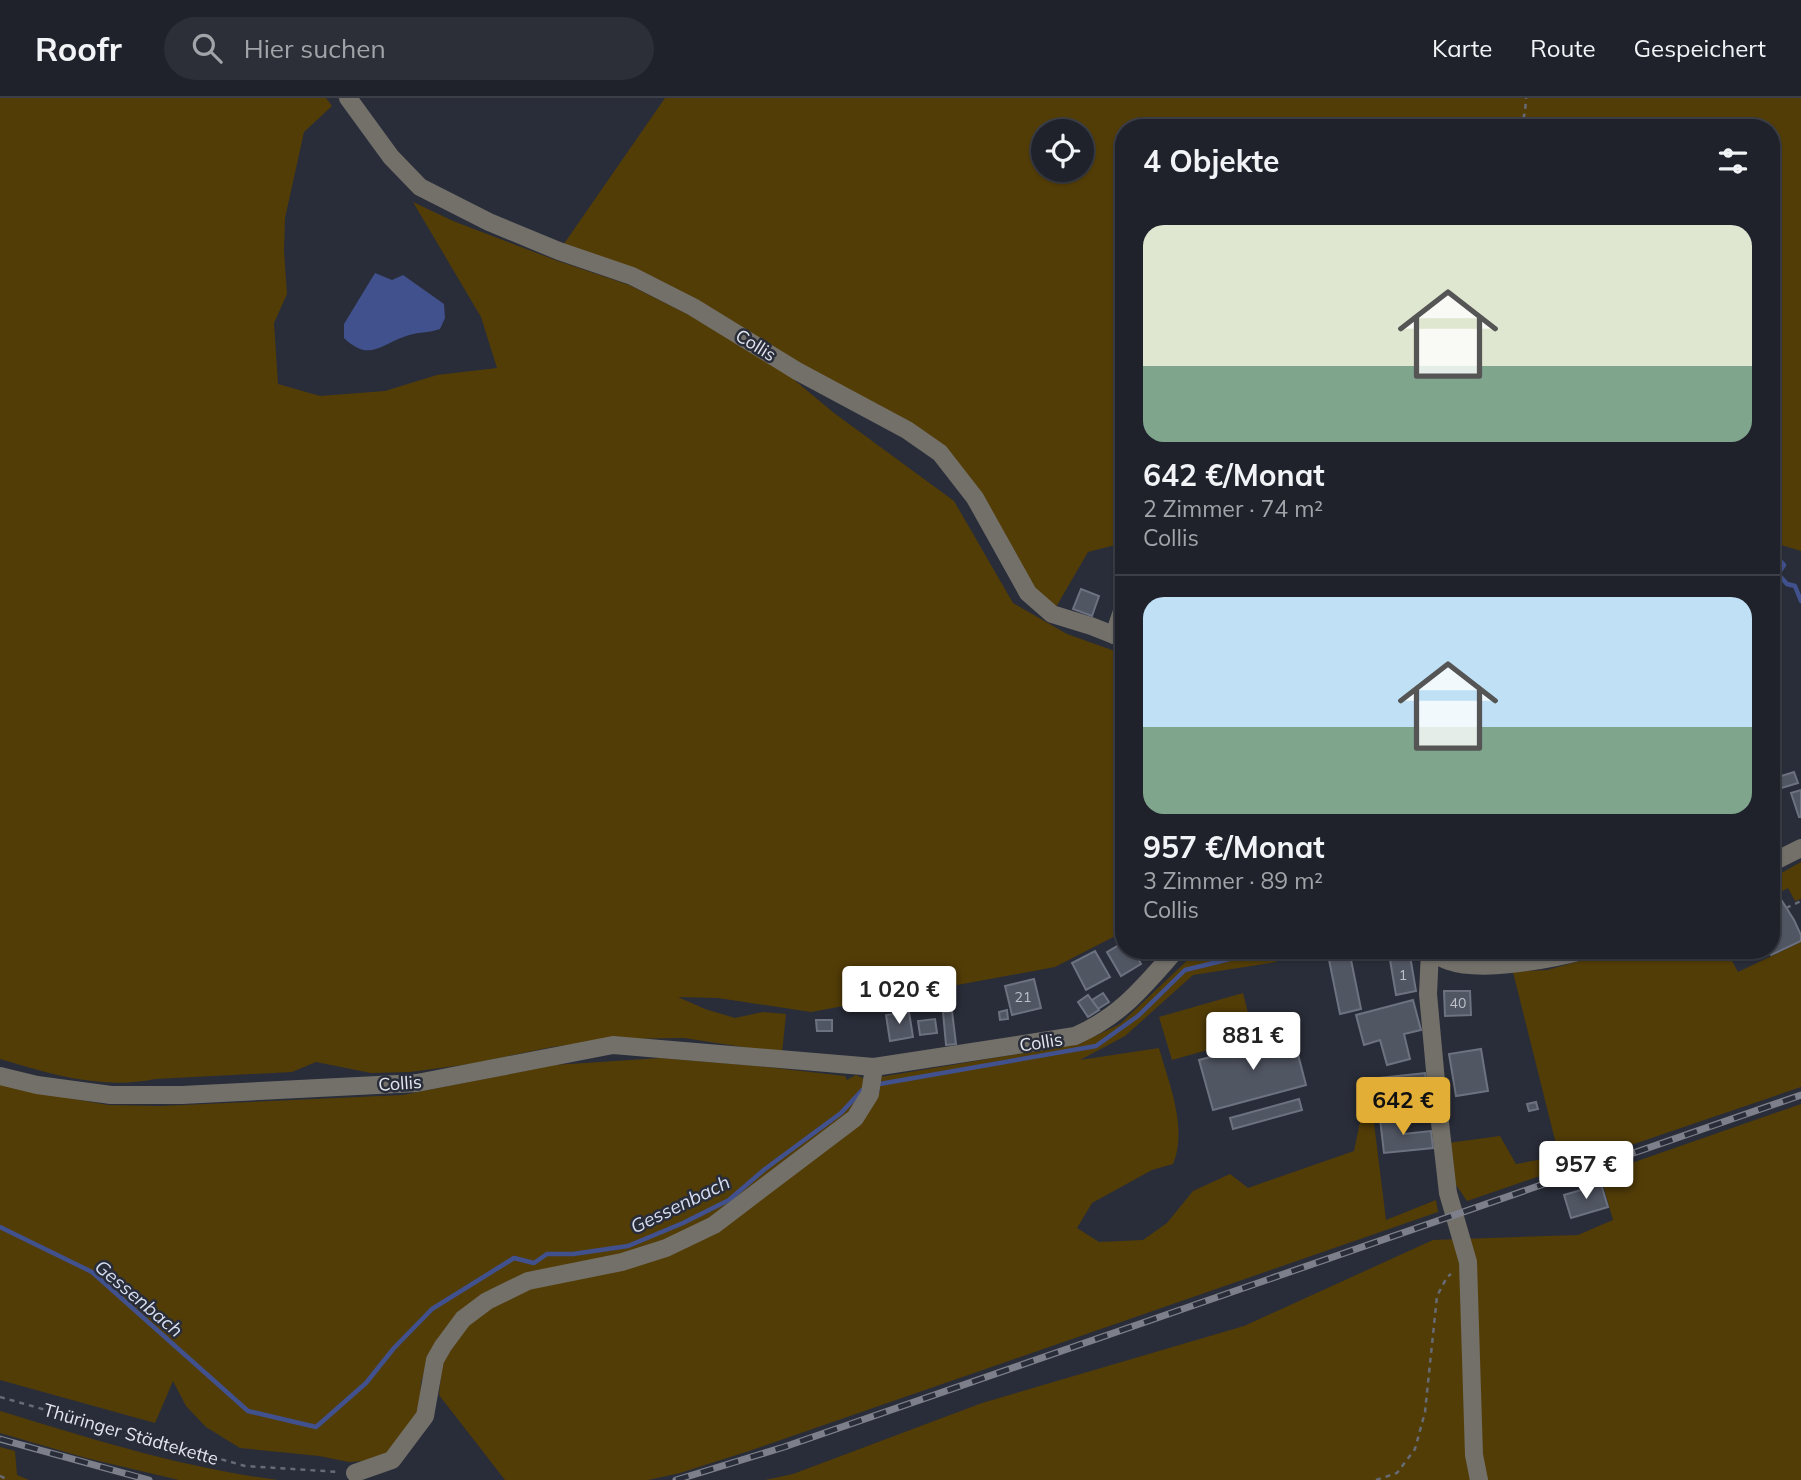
<!DOCTYPE html>
<html lang="de">
<meta charset="utf-8">
<style>
:root{--surface:#1f222b;--page:#2c2f37;--text:#f1f3f6;--muted:#a1a4a9;--line:#3c3f47;--accent:#e3ae35}
body{margin:0;font-family:Mulish,sans-serif;background:var(--page);color:var(--text);height:100vh;display:flex;flex-direction:column;font-size:26px;white-space:nowrap}
*{box-sizing:border-box;margin:0}
p{font-size:23px;color:var(--muted)}
.icon{flex:none;width:38px;height:38px;fill:none;stroke:currentColor;stroke-width:2;stroke-linecap:round;stroke-linejoin:round}
.map{position:relative;flex:1;overflow:hidden}
.side{position:absolute;left:1115px;top:21px;width:665px;height:840px;display:flex;flex-direction:column;background:var(--surface);border-radius:28px;box-shadow:0 2px 5px #0004,0 0 0 2px var(--line)}
.side>*{flex:none}
.tools{position:absolute;left:1031px;top:21px;display:grid;gap:14px}
.tools a{display:grid;place-items:center;width:63px;height:63px;border-radius:50%;background:var(--surface);box-shadow:0 2px 5px #0004,0 0 0 2px var(--line);font-size:35px}
.price{position:absolute;translate:-50% -60px;padding:0 16px;border-radius:7px;background:#fff;color:#222;font-size:23px;line-height:46px;filter:drop-shadow(0 2px 4px #0008)}
.price::after{content:'';position:absolute;left:50%;top:42px;width:21px;height:16px;margin-left:-10px;background:inherit;clip-path:polygon(0 0,100% 0,50% 100%)}
.price.on{background:var(--accent);color:#111}
ul{padding:0;list-style:none}
li{display:grid;align-content:center;gap:14px;height:371px;padding:0 28px}
li+li{border-top:2px solid var(--line)}
li span{display:grid;place-items:center;height:217px;border-radius:21px;color:#555}
li>.icon{margin-inline-start:auto}
span .icon{width:126px;height:126px;fill:#fffc;stroke-width:1}
li b{font-size:30px}
h2{display:flex;justify-content:space-between;align-items:center;height:84px;padding:0 28px;font-size:30px}
header{display:flex;align-items:center;gap:42px;box-sizing:border-box;height:98px;padding:0 35px;background:var(--surface);border-bottom:2px solid var(--line)}
header strong{font-size:33px}
nav{display:flex;gap:38px;margin-inline-start:auto;font-size:24px}
.search{width:490px;height:63px;background:var(--page);display:flex;align-items:center;gap:18px;box-sizing:border-box;padding:0 24px;border-radius:38px;color:var(--muted);font-size:26px}
.map>svg:first-child{display:block}
.green{fill:#533d07;fill-rule:evenodd}
.water{fill:#41518d}
.lines{fill:none;stroke-linecap:round;stroke-linejoin:round}
.stream{stroke:#41518d;stroke-width:4.5}
.building{fill:#515663;stroke:#6d7280;stroke-width:2}
.path{stroke:#666a74;stroke-width:2.5;stroke-dasharray:5 5;stroke-linecap:butt}
.minor{stroke:#73706a;stroke-width:18}
.rail-casing{stroke:#7d808a;stroke-width:7}
.rail{stroke:#292d39;stroke-width:4.5;stroke-dasharray:13;stroke-linecap:butt}
.labels{text-anchor:middle;dominant-baseline:central;stroke-width:5;stroke-linejoin:round;paint-order:stroke}
.number-label{font-size:14px;fill:#bec1ca}
.street-label{font-size:18px;fill:#e2e5ed;stroke:#292d39}
.water-label{font-size:19px;font-style:italic;fill:#d6ddef;stroke:#292d39}
</style>
<header>
<strong>Roofr</strong>
<div class="search"><svg class="icon" aria-label="search" viewBox="0 0 24 24"><circle cx="10" cy="10" r="6"/><path d="M15 15l6 6"/></svg>Hier suchen</div>
<nav><a>Karte</a><a>Route</a><a>Gespeichert</a></nav>
</header>
<div class="map">
<svg width="1801" height="1382" viewBox="0 0 1801 1382">
<rect width="100%" height="100%" fill="#292d39"/>
<g class="green">
<path d="M 0,0 L 326,0 L 332,8 L 304,34 L 285,120 L 284,153 L 287,196 L 274,225 L 278,286 L 320,298 L 385,293 L 437,277 L 497,270 L 481,219 L 413,104 L 453,123 L 555,162 L 629,187 L 691,218 L 787,276 L 834,315 L 954,403 L 1013,505 L 1067,536 L 1123,556 L 1123,834 L 1055,869 L 811,914 L 718,900 L 678,899 L 705,911 L 735,920 L 763,914 L 786,916 L 782,955 L 684,940 L 611,941 L 552,949 L 470,966 L 410,974 L 371,975 L 316,964 L 292,974 L 155,981 C 102,992 50,976 0,961 Z"/>
<path d="M 665,0 L 1801,0 L 1801,453 L 1771,444 L 1771,30 L 1124,30 L 1123,445 L 1088,454 L 1052,516 L 940,355 L 693,209 L 559,153 ZM 1043,33 L 1082,33 L 1082,72 L 1043,72 Z"/>
<polygon points="1801,764 1801,801 1795,803 1788,790 1771,799 1771,781"/>
<polygon points="1801,844 1801,989 1467,1103 1452,1081 1448,1045 1500,1038 1516,1066 1559,1058 1513,874 1547,872 1621,852 1726,852 1738,874"/>
<path d="M 1226,852 L 1284,852 L 1276,864 L 1193,877 L 1125,938 L 1080,962 L 1159,950 C 1169,986 1188,1030 1173,1066 L 1152,1072 L 1092,1105 L 1077,1130 L 1099,1144 L 1143,1142 L 1167,1125 L 1193,1093 L 1230,1076 L 1248,1090 L 1354,1053 L 1361,1019 L 1373,1017 L 1386,1122 L 1436,1102 L 1438,1114 L 749,1353 L 680,1375 L 648,1382 L 505,1382 L 439,1297 L 443,1258 L 464,1226 L 529,1187 L 668,1154 L 854,1028 L 880,994 L 880,979 L 1079,946 L 1120,926 L 1191,859 Z"/>
<polygon points="1243,895 1254,939 1172,962 1159,919"/>
<polygon points="661,960 757,968 845,978 847,982 856,977 865,981 861,997 852,1013 724,1115 674,1142 505,1186 428,1262 421,1284 419,1318 397,1347 378,1362 349,1364 319,1358 240,1350 206,1329 186,1308 173,1283 155,1325 0,1282 0,984 46,996 108,1007 160,1008 403,997 554,967"/>
<polygon points="1801,1006 1801,1382 765,1382 793,1376 982,1305 1244,1228 1433,1142 1578,1137 1613,1122 1600,1076"/>
<path d="M 0,1313 C 92,1341 183,1370 278,1382 L 179,1382 L 86,1360 L 0,1335 Z"/>
<polygon points="0,1349 15,1353 17,1377 29,1382 0,1382"/>
</g>
<path class="water" d="M 375,175 L 392,182 L 403,177 L 444,206 L 445,220 L 440,231 C 429,235 417,234 406,238 C 380,247 369,264 344,240 L 344,226 Z"/>
<g class="lines">
<g class="stream">
<polyline points="1771,452 1784,467 1778,476 1787,486 1795,488 1801,503"/>
<polyline points="874,987 1096,948 1138,918 1185,872 1266,852"/>
<polyline points="0,1129 92,1174 248,1313 316,1329 366,1285 394,1250 432,1211 514,1160 534,1165 547,1156 573,1156 628,1148 683,1125 729,1102 765,1071 841,1015 866,988"/>
</g>
</g>
<g class="building">
<polygon points="1081,491 1099,498 1092,518 1073,511"/>
<polygon points="1794,674 1798,685 1778,691 1775,680"/>
<polygon points="1801,692 1801,719 1799,719 1791,695"/>
<polygon points="1777,795 1794,822 1801,837 1801,843 1771,857 1769,852 1771,852 1771,832 1777,829 1771,819 1771,799"/>
<polygon points="1124,844 1124,852 1133,852 1141,866 1121,878 1107,854"/>
<polygon points="1327,852 1349,852 1361,911 1340,916"/>
<polygon points="1367,852 1409,852 1416,893 1396,897 1389,856 1368,860"/>
<polygon points="1095,853 1110,879 1086,892 1072,865"/>
<polygon points="1034,881 1041,910 1012,917 1005,888"/>
<polygon points="1444,893 1470,893 1471,917 1445,918"/>
<polygon points="1103,895 1109,904 1098,911 1092,902"/>
<polygon points="1088,897 1099,912 1088,919 1078,904"/>
<polygon points="1413,902 1421,932 1404,936 1410,961 1387,967 1380,942 1364,947 1356,917"/>
<polygon points="1007,912 1008,921 1000,922 999,914"/>
<polygon points="952,913 956,946 946,947 943,914"/>
<polygon points="909,914 913,939 890,943 886,917"/>
<polygon points="935,921 937,935 920,937 918,923"/>
<polygon points="816,922 832,922 832,933 817,933"/>
<polygon points="1293,937 1306,987 1213,1012 1199,962"/>
<polygon points="1481,951 1488,993 1456,998 1449,956"/>
<polygon points="1425,975 1427,991 1382,997 1380,980"/>
<polygon points="1299,1001 1302,1012 1233,1031 1230,1020"/>
<polygon points="1536,1004 1538,1011 1529,1013 1527,1006"/>
<polygon points="1402,1019 1403,1036 1431,1033 1433,1050 1384,1055 1380,1021"/>
<polygon points="1601,1086 1608,1109 1571,1120 1564,1097"/>
</g>
<g class="lines">
<g class="path">
<polyline points="1520,30 1525,15 1526,0"/>
<polyline points="1786,810 1801,803"/>
<polyline points="0,1299 245,1368 340,1374"/>
<polyline points="0,1378 9,1382"/>
<polyline points="1376,1382 1397,1375 1415,1351 1425,1314 1437,1198 1447,1179 1451,1176"/>
</g>
<g class="minor">
<polyline points="348,0 391,59 420,89 489,124 559,153 632,178 693,209 797,273 907,332 940,355 975,400 1028,495 1052,516 1091,528 1124,541"/>
<polyline points="1114,537 1124,507"/>
<polyline points="1771,765 1801,750"/>
<path d="M 1429,852 C 1435,856 1442,861 1449,863 C 1482,875 1552,861 1586,852"/>
<polyline points="1430,853 1428,896 1439,1016 1448,1095 1468,1164 1474,1357 1479,1382"/>
<path d="M 0,978 L 37,987 L 111,997 L 182,997 L 417,985 L 613,947 L 874,969 L 1075,938 C 1121,918 1143,889 1176,852"/>
<polyline points="355,1375 392,1362 425,1318 435,1262 443,1248 463,1221 487,1203 528,1183 622,1164 666,1150 714,1127 855,1020 870,996 874,969"/>
</g>
<g class="rail-casing">
<g id="rail">
<polyline points="0,1341 149,1382"/>
<polyline points="676,1382 784,1349 1801,997"/>
</g>
</g>
<use href="#rail" class="rail"/>
</g>
<g class="labels">
<g class="number-label">
<text x="1403" y="877">1</text>
<text x="1023" y="899">21</text>
<text x="1458" y="905">40</text>
</g>
<g class="street-label">
<text transform="translate(756 247) rotate(32)">Collis</text>
<text transform="translate(1041 944) rotate(-9)">Collis</text>
<text transform="translate(400 985) rotate(-4)">Collis</text>
<text transform="translate(131 1336) rotate(16)">Thüringer Städtekette</text>
</g>
<g class="water-label">
<text transform="translate(680 1106) rotate(-26)">Gessenbach</text>
<text transform="translate(139 1200) rotate(40)">Gessenbach</text>
</g>
</g>
</svg>
<div class="tools">
<a><svg class="icon" aria-label="locate" viewBox="0 0 24 24"><circle cx="12" cy="12" r="6"/><path d="M12 2v4M12 18v4M2 12h4M18 12h4"/></svg></a>
</div>
<b class="price" style="left:899px;top:928px">1 020 €</b>
<b class="price" style="left:1253px;top:974px">881 €</b>
<b class="price on" style="left:1403px;top:1039px">642 €</b>
<b class="price" style="left:1586px;top:1103px">957 €</b>
<section class="side">
<h2>4 Objekte<svg class="icon" aria-label="filters" viewBox="0 0 24 24"><path d="M4 7h16M4 17h16"/><circle cx="9" cy="7" r="2"/><circle cx="15" cy="17" r="2"/></svg></h2>
<ul>
<li><span style="background:linear-gradient(#dfe7d0 65%,#7fa58c 0)"><svg class="icon" aria-label="home" viewBox="0 0 24 24"><path d="M3 11l9-7 9 7M6 9v11h12V9"/></svg></span><div><b>642 €/Monat</b><p>2 Zimmer · 74 m²</p><p>Collis</p></div></li>
<li><span style="background:linear-gradient(#bfe0f5 60%,#7fa58c 0)"><svg class="icon" aria-label="home" viewBox="0 0 24 24"><path d="M3 11l9-7 9 7M6 9v11h12V9"/></svg></span><div><b>957 €/Monat</b><p>3 Zimmer · 89 m²</p><p>Collis</p></div></li>
</ul>
</section>
</div>
